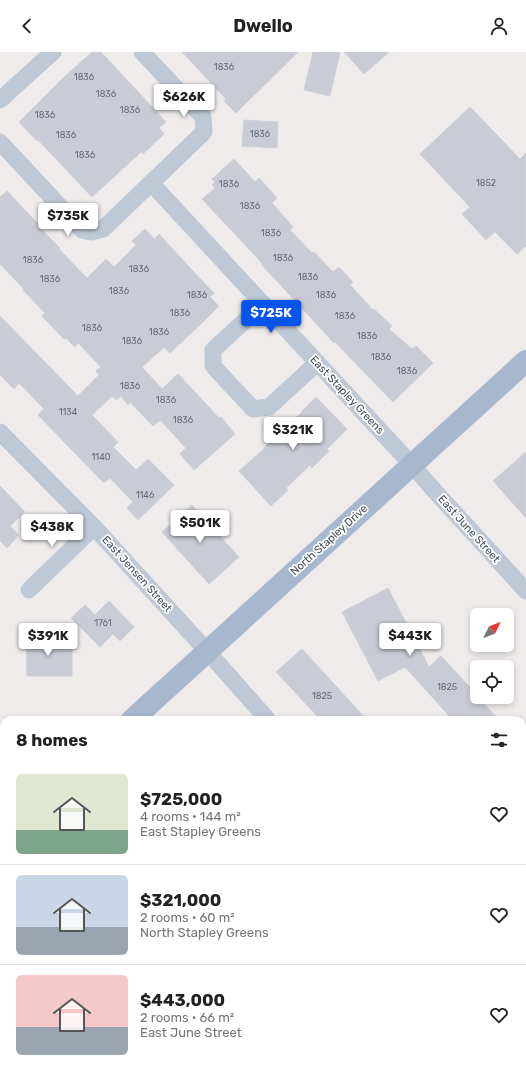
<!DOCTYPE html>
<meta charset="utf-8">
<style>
:root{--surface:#fff;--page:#f6f6f6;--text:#222;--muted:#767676;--line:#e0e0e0;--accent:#0654ee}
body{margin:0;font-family:Rubik,sans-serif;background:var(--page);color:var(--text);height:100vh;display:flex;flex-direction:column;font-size:15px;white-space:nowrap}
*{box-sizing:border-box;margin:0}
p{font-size:13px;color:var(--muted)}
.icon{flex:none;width:22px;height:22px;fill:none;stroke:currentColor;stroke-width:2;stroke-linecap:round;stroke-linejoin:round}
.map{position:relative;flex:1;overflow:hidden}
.side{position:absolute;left:0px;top:664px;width:526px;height:356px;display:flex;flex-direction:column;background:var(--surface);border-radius:12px 12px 0 0;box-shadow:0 2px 6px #0003}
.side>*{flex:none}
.needle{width:26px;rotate:47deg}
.tools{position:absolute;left:470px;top:556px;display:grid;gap:8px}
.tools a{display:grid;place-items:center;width:44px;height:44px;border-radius:6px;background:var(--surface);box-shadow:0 2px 6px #0003;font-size:20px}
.price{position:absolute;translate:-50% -34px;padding:0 9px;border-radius:4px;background:#fff;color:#222;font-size:13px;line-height:26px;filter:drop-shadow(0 1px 2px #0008)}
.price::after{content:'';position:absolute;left:50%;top:24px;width:12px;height:9px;margin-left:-6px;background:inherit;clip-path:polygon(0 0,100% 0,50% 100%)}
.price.active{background:var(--accent);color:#fff}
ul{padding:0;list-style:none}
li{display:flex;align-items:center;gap:12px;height:100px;padding:0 16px}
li+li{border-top:1px solid var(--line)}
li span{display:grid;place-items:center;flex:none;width:112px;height:80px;border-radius:6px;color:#555}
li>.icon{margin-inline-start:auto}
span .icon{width:48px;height:48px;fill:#fffc;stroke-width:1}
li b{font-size:17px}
h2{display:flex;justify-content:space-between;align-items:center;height:48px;padding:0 16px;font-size:17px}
header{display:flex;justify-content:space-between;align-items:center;height:52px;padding:0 16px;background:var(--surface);font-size:18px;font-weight:700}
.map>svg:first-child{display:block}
.building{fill:#c9ccd4;stroke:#ced0d8}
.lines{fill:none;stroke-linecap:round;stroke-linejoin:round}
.minor{stroke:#bfc9d5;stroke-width:17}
.major{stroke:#a7b7ce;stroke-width:22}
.labels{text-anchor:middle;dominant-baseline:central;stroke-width:3.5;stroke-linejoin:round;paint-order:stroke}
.number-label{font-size:9px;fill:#646c78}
.street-label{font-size:11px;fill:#424c5a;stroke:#fff}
</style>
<header><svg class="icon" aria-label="back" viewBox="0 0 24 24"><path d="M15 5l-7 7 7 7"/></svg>Dwello<svg class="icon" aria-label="person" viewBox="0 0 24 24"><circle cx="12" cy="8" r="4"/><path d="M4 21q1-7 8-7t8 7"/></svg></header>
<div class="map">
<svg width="526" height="1020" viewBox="0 0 526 1020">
<rect width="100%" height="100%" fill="#efebeb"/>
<g class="building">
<polygon points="92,0 101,0 166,70 159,76 164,82 143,102 141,100 92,145 38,88 37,89 19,70 63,26"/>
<polygon points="182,0 298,0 236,61 224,49 226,47"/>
<polygon points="313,0 340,0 330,44 304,38"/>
<polygon points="344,0 389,0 364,22"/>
<polygon points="470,55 520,107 526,101 526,194 517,202 495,180 486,188 462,162 470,155 420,102"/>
<polygon points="244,68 278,70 277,96 242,94"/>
<polygon points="234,107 255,130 259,126 277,146 272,151 293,175 290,178 312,201 314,200 333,220 339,215 353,230 350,233 373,258 374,257 392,274 389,277 412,297 416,294 433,311 393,350 335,290 334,291 261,212 262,211 202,147 215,136 212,133 215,130 212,127"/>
<polygon points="7,139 42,176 41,177 60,196 59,197 87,226 106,207 114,215 136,193 132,189 145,177 154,187 159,182 191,217 214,241 210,245 219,254 203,270 170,301 164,295 142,315 162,337 178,322 219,366 221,365 235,382 194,418 180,402 186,396 160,368 153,374 130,350 128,353 121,344 116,348 112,344 92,363 118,390 113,395 136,418 148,407 174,433 138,468 127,456 133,450 110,426 104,431 38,363 44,357 19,331 14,337 0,323 0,264 78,344 99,323 96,319 101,315 78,291 75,295 66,286 64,287 42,264 45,261 23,238 24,237 0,212 0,145"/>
<polygon points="316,345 347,377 327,397 329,399 312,416 310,413 286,436 288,438 271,454 239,419 264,397 264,396 302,360 301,360"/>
<polygon points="526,400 526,466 493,429"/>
<polygon points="0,434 25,460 10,474 19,483 7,496 0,489"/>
<polygon points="192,453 239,505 209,532 162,480"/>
<polygon points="388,536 429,615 441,604 477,643 477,645 478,645 499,668 453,668 405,615 378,629 342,560"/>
<polygon points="109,549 134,575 120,589 113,582 100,595 71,566 85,553 95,563"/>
<polygon points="26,581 46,581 46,590 72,590 72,624 27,624"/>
<polygon points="302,597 367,668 321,668 276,620"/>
</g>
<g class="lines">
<g class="minor">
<polyline points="0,48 53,0"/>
<polyline points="0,90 82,178 91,180 103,177 204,80 203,65 142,0"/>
<polyline points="151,131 412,413 432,436 526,539"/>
<polyline points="263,252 213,298 213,314 253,357 269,355 317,311"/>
<polyline points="0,380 94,475 207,599 268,668"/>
<polyline points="29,538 94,475"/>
<polyline points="522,978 526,987"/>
<polyline points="51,1016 55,1020"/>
<polyline points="310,1016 313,1020"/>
<polyline points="127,1020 131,1016"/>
</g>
<g class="major">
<polyline points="132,668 526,309"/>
<polyline points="0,786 4,783"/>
</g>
</g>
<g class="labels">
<g class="number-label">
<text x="224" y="15">1836</text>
<text x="84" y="25">1836</text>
<text x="106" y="42">1836</text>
<text x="130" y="58">1836</text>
<text x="45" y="63">1836</text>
<text x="260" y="82">1836</text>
<text x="66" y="83">1836</text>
<text x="85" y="103">1836</text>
<text x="486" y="131">1852</text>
<text x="229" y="132">1836</text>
<text x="250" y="154">1836</text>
<text x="271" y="181">1836</text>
<text x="283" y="206">1836</text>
<text x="33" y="208">1836</text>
<text x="139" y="217">1836</text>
<text x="308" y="225">1836</text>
<text x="50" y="227">1836</text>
<text x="119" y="239">1836</text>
<text x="197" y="243">1836</text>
<text x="326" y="243">1836</text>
<text x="180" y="261">1836</text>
<text x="345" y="264">1836</text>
<text x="92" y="276">1836</text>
<text x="159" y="280">1836</text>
<text x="367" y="284">1836</text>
<text x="132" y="289">1836</text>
<text x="381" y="305">1836</text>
<text x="407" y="319">1836</text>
<text x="130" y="334">1836</text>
<text x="166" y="348">1836</text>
<text x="68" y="360">1134</text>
<text x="183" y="368">1836</text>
<text x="101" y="405">1140</text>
<text x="145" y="443">1146</text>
<text x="103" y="571">1761</text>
<text x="447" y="635">1825</text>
<text x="322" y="644">1825</text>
</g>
<g class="street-label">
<text transform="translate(347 343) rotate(47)">East Stapley Greens</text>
<text transform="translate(469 477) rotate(48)">East June Street</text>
<text transform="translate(329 488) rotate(-42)">North Stapley Drive</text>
<text transform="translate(137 522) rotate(48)">East Jensen Street</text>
</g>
</g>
</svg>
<div class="tools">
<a><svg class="needle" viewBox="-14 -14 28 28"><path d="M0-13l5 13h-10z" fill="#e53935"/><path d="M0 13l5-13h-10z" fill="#767676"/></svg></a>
<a><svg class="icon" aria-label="locate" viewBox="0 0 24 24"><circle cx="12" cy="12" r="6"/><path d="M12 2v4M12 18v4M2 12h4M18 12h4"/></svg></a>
</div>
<b class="price" style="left:184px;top:66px">$626K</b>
<b class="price" style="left:68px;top:185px">$735K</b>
<b class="price active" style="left:271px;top:282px">$725K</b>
<b class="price" style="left:293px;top:399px">$321K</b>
<b class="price" style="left:200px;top:492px">$501K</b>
<b class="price" style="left:52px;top:496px">$438K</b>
<b class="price" style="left:48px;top:605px">$391K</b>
<b class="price" style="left:410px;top:605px">$443K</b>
<section class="side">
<h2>8 homes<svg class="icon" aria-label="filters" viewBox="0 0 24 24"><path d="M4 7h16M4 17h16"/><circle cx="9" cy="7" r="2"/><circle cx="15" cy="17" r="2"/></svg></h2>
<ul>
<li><span style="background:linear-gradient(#dfe7d0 70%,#7fa58c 0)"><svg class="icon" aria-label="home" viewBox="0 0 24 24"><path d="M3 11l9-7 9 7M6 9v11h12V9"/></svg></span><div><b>$725,000</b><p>4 rooms · 144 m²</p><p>East Stapley Greens</p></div><svg class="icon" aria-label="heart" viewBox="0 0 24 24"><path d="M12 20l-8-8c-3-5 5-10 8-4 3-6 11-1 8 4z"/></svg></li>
<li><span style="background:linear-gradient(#c9d6e8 65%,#9aa5b1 0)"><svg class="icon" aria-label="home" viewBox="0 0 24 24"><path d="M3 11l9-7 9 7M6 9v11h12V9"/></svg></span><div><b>$321,000</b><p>2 rooms · 60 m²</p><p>North Stapley Greens</p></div><svg class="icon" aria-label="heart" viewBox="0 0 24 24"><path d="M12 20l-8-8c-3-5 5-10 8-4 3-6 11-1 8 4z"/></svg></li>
<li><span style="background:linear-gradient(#f6c9c9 65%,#9aa5b1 0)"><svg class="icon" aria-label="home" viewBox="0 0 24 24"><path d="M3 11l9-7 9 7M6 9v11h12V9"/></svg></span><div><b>$443,000</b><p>2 rooms · 66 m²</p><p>East June Street</p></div><svg class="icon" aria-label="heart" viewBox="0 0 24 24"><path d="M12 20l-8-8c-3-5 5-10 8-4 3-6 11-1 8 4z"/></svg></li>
</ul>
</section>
</div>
